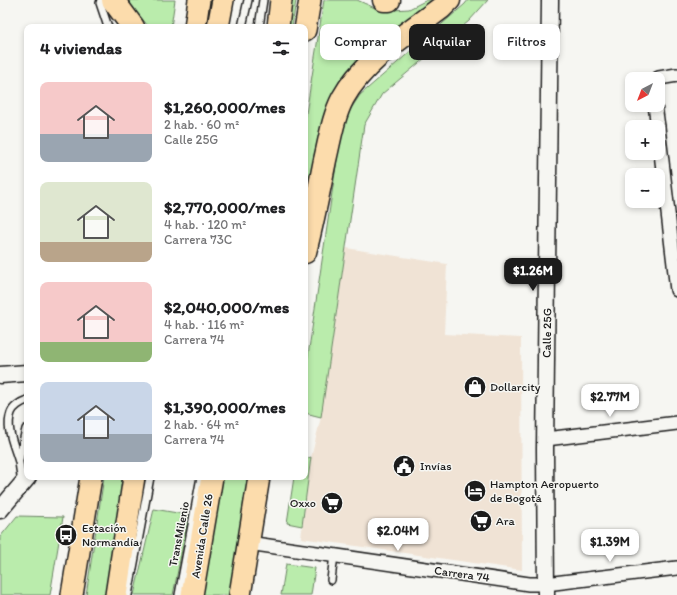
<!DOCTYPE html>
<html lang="es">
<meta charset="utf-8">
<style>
:root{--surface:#fff;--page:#f2f2f2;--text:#202124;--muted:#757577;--accent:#1c1c1c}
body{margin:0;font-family:Itim,sans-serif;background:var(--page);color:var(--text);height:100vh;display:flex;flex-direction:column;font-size:15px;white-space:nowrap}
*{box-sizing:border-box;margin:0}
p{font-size:13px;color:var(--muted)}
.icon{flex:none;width:22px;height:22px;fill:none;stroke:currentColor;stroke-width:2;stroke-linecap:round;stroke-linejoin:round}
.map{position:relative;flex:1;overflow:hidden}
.details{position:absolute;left:24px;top:24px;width:284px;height:456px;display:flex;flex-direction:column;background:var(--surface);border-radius:8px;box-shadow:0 2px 6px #0003}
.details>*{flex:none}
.banner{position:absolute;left:320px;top:24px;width:297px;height:36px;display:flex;gap:8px}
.needle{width:26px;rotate:222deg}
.tools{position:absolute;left:625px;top:72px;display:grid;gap:8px}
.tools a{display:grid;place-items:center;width:40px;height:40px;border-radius:8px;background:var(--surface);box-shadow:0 2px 6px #0003;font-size:20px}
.price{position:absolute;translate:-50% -34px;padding:0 9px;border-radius:8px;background:#fff;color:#222;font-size:13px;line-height:26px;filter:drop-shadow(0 1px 2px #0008)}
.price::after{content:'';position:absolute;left:50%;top:24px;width:12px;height:9px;margin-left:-6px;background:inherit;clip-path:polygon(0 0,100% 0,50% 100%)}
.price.on{background:var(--accent);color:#fff}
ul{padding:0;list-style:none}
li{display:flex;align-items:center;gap:12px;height:100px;padding:0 16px}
li span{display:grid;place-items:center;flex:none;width:112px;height:80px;border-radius:8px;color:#555}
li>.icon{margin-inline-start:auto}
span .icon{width:48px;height:48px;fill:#fffc;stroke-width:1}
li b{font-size:17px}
h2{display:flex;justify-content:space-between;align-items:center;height:48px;padding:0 16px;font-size:17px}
.pill{padding:0 14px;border-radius:8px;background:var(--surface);box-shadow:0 2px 6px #0003;font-size:14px;line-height:36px}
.pill.on{background:var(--accent);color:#fff}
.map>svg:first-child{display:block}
.built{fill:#f0e3d5}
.green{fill:#baecac;stroke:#6b8464}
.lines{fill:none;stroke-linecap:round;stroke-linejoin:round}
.service-casing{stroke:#1c1c1c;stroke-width:10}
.minor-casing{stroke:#1c1c1c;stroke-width:16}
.tertiary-casing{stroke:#1c1c1c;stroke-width:19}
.primary-casing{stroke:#1c1c1c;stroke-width:24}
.trunk-casing{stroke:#1c1c1c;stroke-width:25}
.service{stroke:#f6f6f2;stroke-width:7}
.minor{stroke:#f6f6f2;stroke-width:13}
.tertiary{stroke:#f6f6f2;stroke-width:16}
.primary{stroke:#fcdcac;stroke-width:21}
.trunk{stroke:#fcdcac;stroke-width:22}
.labels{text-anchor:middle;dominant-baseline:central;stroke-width:3;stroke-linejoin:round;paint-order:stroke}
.street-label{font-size:12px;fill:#1c1c1c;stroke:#f6f6f2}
.poi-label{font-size:12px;fill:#1c1c1c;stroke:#f6f6f2;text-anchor:start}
</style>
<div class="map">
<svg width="677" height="595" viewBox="0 0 677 595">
<rect width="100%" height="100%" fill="#f6f6f2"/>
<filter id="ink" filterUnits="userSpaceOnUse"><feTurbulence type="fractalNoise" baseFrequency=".025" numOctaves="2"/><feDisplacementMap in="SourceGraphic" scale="8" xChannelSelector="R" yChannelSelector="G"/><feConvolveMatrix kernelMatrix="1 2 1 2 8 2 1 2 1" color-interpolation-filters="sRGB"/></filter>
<g filter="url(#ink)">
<polygon class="built" points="346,248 447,264 444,334 521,338 522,570 301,538 311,458 321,417"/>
<g class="green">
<polygon points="126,0 175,0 171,27 149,27"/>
<polygon points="209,0 214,0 209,27 203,27"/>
<polygon points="291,0 296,0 292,27 287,27"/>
<polygon points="324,0 357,0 375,8 393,10 409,9 427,0 438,0 373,52 305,215 305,120"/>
<polygon points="468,0 488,0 469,21 382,94 364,125 321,417 305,413 305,376 341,132 348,113 360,95 465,4"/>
<polygon points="311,457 302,526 287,523 294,477 305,477 305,459"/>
<polygon points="104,477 125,477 106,595 86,595"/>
<polygon points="222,477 248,477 231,595 202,595"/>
<polygon points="154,509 189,515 173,595 134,595"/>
<polygon points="17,516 63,517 50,595 0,595 0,537"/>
<polygon points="286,564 315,568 311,595 281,595"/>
</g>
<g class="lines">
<g class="service-casing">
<g id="service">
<polyline points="101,0 100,3 108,27"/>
<polyline points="242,27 248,0"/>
<polyline points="259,27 263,0"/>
<polyline points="19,460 26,429"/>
<path d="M 22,483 C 21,476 20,469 19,462 C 15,447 5,429 11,413 C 13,407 21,402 27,400"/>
<polyline points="331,580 334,555"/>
<polyline points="128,595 150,477"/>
<polyline points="179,595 201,477"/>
</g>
</g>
<g class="minor-casing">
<g id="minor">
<polyline points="657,79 659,78 677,75"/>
<polyline points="655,105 658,127"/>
<polyline points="658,127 677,290"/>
<polyline points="546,439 677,423"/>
<polyline points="248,543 529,584 546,584 677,568"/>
</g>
</g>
<g class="tertiary-casing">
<g id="tertiary">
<polyline points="0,375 27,373"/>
<polyline points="0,510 28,477"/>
<polyline points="546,595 545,449 550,0"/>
</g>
</g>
<g class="primary-casing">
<g id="primary">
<polyline points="195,27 199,0"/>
<polyline points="218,27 223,0"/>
<polyline points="278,27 281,0"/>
<polyline points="305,30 310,0"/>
<polyline points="72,595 91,477"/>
<polyline points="116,595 134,477"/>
<polyline points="192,595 212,477"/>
<polyline points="240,595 259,477"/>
</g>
</g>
<g class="trunk-casing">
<g id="trunk">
<polyline points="113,0 133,27"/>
<polyline points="384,0 389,0"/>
<path d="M 305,252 C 313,221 319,190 325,160 C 330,139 333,117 343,98 C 363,61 408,33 441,8 L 449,0"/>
</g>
</g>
<use href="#service" class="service"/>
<use href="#minor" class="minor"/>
<use href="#tertiary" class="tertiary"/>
<use href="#primary" class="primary"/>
<use href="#trunk" class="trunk"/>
</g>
</g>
<defs>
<g id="shop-disc" transform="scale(1.15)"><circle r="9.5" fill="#1c1c1c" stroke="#f6f6f2"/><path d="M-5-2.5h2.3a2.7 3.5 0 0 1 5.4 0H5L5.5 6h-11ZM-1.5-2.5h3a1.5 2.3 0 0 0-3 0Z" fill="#fff"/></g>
<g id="civic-disc" transform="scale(1.15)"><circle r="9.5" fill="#1c1c1c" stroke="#f6f6f2"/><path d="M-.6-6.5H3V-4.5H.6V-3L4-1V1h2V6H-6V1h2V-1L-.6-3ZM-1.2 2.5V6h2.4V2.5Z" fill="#fff"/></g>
<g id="hotel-disc" transform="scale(1.15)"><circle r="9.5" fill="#1c1c1c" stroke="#f6f6f2"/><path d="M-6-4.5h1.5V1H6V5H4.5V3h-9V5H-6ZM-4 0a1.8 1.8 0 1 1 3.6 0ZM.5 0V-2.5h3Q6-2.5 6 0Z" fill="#fff"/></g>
<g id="supermarket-disc" transform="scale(1.15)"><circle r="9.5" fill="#1c1c1c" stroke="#f6f6f2"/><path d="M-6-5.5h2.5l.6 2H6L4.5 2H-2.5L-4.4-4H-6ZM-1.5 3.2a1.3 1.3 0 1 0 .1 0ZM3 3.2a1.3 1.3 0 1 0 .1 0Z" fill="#fff"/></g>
<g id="bus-disc" transform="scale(1.15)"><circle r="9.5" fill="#1c1c1c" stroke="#f6f6f2"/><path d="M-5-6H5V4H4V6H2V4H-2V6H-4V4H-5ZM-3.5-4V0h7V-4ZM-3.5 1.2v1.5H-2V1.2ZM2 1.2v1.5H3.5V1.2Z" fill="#fff"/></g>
</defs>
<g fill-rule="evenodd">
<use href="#shop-disc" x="475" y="387"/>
<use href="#civic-disc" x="404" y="466"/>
<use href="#hotel-disc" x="475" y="491"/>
<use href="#supermarket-disc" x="332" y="503"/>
<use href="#supermarket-disc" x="481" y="521"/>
<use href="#bus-disc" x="66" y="535"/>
</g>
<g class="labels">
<g class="street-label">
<text transform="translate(547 333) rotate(-89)">Calle 25G</text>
<text transform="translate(179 534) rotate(-79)">TransMilenio</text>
<text transform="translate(202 536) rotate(-81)">Avenida Calle 26</text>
<text transform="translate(462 574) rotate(8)">Carrera 74</text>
</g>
<g class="poi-label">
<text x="490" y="387">Dollarcity</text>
<text x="420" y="466">Invías</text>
<text x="490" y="484">Hampton Aeropuerto<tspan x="490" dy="14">de Bogotá</tspan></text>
<text x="316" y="503" text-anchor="end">Oxxo</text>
<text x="496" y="521">Ara</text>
<text x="82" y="528">Estación<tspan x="82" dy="14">Normandía</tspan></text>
</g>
</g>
</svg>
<div class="tools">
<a><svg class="needle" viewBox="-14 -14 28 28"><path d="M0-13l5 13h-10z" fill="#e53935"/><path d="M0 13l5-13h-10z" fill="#757577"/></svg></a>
<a>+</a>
<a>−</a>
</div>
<b class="price on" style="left:533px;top:292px">$1.26M</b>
<b class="price" style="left:610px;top:418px">$2.77M</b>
<b class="price" style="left:398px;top:552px">$2.04M</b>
<b class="price" style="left:610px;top:563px">$1.39M</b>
<div class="banner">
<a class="pill">Comprar</a>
<a class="pill on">Alquilar</a>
<a class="pill">Filtros</a>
</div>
<section class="details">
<h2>4 viviendas<svg class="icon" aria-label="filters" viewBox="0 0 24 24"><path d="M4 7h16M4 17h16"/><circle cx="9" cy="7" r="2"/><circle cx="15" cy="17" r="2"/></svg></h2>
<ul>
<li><span style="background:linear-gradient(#f6c9c9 65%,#9aa5b1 0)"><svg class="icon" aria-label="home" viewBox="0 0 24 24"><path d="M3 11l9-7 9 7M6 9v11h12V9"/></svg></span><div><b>$1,260,000/mes</b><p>2 hab. · 60 m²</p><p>Calle 25G</p></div></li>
<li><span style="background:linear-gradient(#dfe7d0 75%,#b9a48a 0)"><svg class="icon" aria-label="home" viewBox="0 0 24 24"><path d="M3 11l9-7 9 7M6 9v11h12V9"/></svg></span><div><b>$2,770,000/mes</b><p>4 hab. · 120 m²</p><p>Carrera 73C</p></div></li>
<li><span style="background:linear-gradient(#f6c9c9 75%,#8fb573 0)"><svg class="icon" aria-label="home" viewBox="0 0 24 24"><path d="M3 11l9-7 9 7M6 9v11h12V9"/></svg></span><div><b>$2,040,000/mes</b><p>4 hab. · 116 m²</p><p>Carrera 74</p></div></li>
<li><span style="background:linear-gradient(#c9d6e8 65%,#9aa5b1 0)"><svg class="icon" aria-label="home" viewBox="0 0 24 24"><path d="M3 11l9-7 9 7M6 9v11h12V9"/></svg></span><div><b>$1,390,000/mes</b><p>2 hab. · 64 m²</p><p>Carrera 74</p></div></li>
</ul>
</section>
</div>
